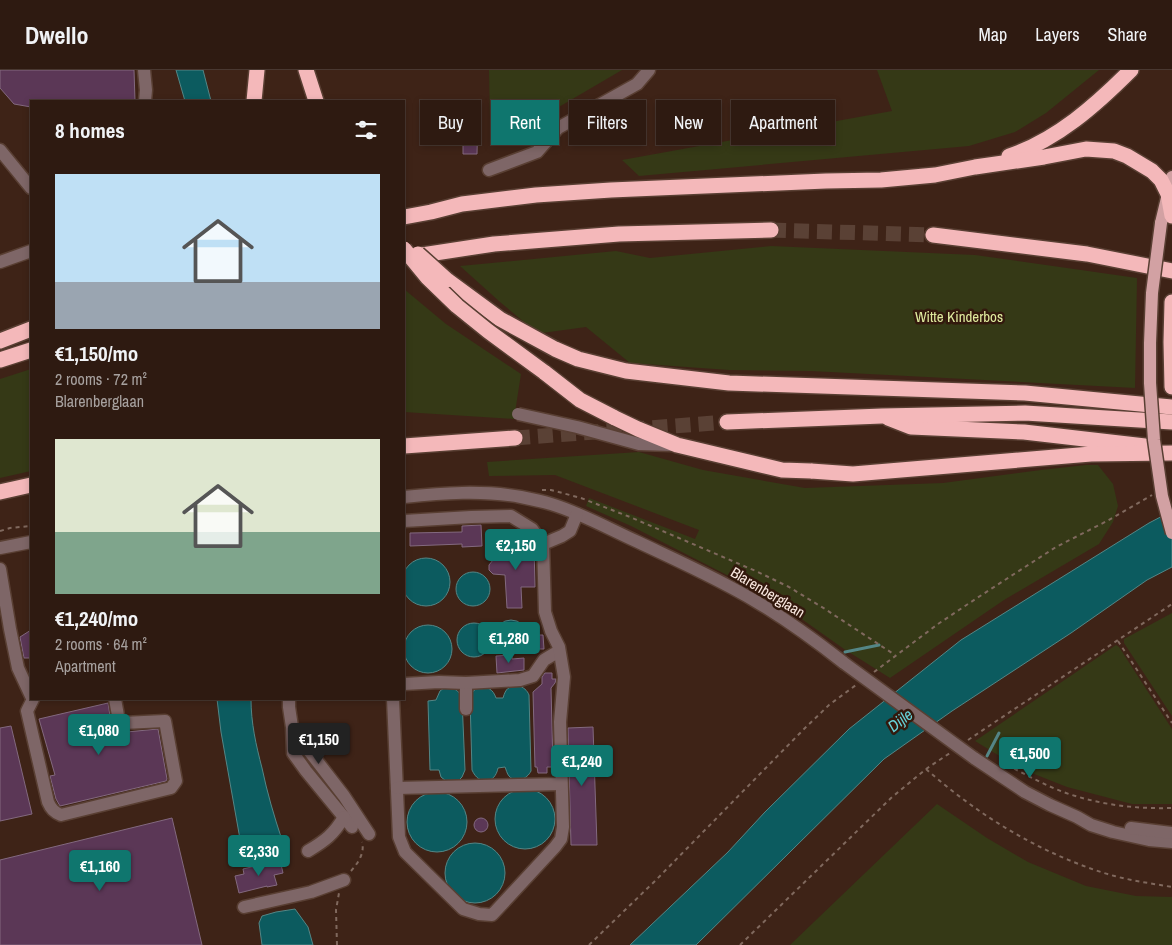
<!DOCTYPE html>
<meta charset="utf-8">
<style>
:root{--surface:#2e1a11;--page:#3a271f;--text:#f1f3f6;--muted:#a7a19f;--line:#493831;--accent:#0f766e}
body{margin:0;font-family:"Archivo Narrow",sans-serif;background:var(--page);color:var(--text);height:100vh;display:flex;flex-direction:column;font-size:19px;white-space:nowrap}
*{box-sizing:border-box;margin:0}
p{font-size:16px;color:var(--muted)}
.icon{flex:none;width:28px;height:28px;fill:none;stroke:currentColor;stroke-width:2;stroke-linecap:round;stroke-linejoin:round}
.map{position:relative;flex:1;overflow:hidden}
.details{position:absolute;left:30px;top:30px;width:375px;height:600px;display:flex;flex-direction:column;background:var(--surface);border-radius:0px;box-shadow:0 2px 8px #0003,0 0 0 1px var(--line)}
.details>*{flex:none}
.hud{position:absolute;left:420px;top:30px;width:475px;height:45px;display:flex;gap:10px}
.price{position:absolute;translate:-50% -42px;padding:0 11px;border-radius:5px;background:var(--accent);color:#fff;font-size:16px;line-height:32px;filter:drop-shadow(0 1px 2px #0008)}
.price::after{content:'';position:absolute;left:50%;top:30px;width:15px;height:11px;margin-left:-8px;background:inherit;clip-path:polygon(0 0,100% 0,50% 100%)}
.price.active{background:#222;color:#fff}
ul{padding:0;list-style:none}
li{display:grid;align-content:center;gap:10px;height:265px;padding:0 25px}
li span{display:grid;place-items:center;height:155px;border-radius:0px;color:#555}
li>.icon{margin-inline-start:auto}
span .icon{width:90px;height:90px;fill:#fffc;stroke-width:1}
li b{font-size:21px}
h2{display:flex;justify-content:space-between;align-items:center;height:60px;padding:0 25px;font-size:21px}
.tag{padding:0 18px;border-radius:0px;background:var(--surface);box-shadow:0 2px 8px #0003,0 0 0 1px var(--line);font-size:18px;line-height:45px}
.tag.active{background:var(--accent);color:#fff}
header{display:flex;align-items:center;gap:30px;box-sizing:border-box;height:70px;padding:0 25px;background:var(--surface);border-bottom:1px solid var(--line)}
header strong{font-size:24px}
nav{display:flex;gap:28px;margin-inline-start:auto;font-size:18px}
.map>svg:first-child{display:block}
.green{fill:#353916}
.water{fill:#0c5b5f;stroke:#548686}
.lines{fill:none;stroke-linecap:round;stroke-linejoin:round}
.stream{stroke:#548686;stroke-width:3}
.building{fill:#5b3756;stroke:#83697f}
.highway-tunnel{stroke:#5a4135;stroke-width:15;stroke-dasharray:15 8;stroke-linecap:butt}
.minor-casing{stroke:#593f33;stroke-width:15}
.major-casing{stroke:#593f33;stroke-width:15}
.highway-casing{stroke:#593f33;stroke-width:18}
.path{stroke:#80695e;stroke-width:2;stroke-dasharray:4 4;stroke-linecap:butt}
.minor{stroke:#7e6667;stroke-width:12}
.major{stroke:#d2a1a3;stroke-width:12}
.highway{stroke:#f4b8ba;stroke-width:15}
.minor-bridge-casing{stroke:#593f33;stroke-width:15;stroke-linecap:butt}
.major-bridge-casing{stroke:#593f33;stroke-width:15;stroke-linecap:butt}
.highway-bridge-casing{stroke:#593f33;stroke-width:18;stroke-linecap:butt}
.minor-bridge{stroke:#7e6667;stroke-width:12}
.major-bridge{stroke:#d2a1a3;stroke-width:12}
.highway-bridge{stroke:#f4b8ba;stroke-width:15}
.labels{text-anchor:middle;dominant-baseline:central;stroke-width:5;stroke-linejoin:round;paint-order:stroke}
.park-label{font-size:15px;fill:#e0ec9f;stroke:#33190d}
.street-label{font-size:15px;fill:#fceae2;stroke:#33190d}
.water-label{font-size:16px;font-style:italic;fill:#67d3d9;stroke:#33190d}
</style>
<header>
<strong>Dwello</strong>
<nav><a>Map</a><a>Layers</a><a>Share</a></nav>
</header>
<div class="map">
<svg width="1172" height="875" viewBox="0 0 1172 875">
<rect width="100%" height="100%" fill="#3e2317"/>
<g class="green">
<polygon points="489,0 622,0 552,41 490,50"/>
<polygon points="877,0 1099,0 1046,43 1015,62 969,76 639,106 622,90 892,41"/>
<polygon points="771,176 975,185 1137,208 1135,318 811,301 729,300 630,293 586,257 542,263 530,257 500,232 460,196 616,181 650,188"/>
<polygon points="404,219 446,254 521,304 514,349 404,342"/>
<polygon points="31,299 31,401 0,408 0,309"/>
<polygon points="639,382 703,400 805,418 943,413 1041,400 1086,395 1098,395 1113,414 1118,436 1113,452 1099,474 1004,530 890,608 844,579 772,528 631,456 586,436 589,428 695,469 699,460 555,405 489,406 487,392"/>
<polygon points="1172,543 1172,646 1124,573 1124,569"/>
<polygon points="1116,575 1119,577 1172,659 1172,734 1132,734 1067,717 1019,698 975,671"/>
<polygon points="937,734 987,768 1028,792 1086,816 1136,826 1172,827 1172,875 790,875"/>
</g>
<g class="water">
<polygon points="176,0 203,0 211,31 185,31"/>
<polygon points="1172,441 1172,497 1147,510 1071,563 952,641 884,689 696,875 630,875 728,782 765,742 849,659 961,570 1149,453"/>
<circle cx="426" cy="512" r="24"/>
<circle cx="473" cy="519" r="17"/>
<circle cx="511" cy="566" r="16"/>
<circle cx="474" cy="570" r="17"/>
<circle cx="428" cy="579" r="24"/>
<path d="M 518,615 C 524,618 527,620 529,625 L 531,701 C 527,709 516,714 509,706 C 507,704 506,699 505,697 L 498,698 C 495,714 479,716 472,700 L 470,628 L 472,622 L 479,617 C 488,617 493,619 496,628 L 503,628 C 506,618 508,617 518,615 Z"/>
<path d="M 444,618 C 454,618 459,619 462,629 L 465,700 L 462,707 L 458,711 L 446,711 L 441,707 L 439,700 L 430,700 L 428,631 L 436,630 L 440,621 Z"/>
<path d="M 217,629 L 251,629 C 251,653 256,675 262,698 C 267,722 274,746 282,770 L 276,777 L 243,786 L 221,662 Z"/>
<circle cx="525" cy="749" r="30"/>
<circle cx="437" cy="752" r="30"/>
<circle cx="475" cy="803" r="30"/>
<polygon points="295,839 308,857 313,875 262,875 259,853 262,846 276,842"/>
</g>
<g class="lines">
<g class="stream">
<polyline points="845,582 879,575"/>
<polyline points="987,686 999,663"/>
</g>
</g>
<g class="building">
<polygon points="0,0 134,0 135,31 31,31 31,37 14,34 0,18"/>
<polygon points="463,45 478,45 477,84 463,84"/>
<polygon points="481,455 482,476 462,477 462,474 410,476 410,463 462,462 462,456"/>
<polygon points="532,472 534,475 535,517 521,517 522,538 507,538 505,505 493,504 489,500 489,495 493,490 492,485 511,483 510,473"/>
<polygon points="31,560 31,588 24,588 20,567"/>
<polygon points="532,565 543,565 544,579 533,579"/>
<polygon points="512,585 512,589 524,588 524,600 497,603 496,586"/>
<polygon points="545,603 552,603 552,609 556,609 555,613 551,618 553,697 547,697 547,703 538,703 537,697 535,697 533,622 542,614 542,607"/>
<polygon points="108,633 111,652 115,658 116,663 158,659 167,709 166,711 60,736 56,729 50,706 55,705 39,649"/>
<polygon points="11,656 32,744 0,751 0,658"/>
<polygon points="593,657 597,775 571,775 568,658"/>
<polygon points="313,661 323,673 317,678 308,666"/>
<polygon points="172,748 202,875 0,875 0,790"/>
<circle cx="481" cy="755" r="7"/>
<polygon points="280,790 283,803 274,805 277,815 267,817 267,816 239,823 235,806 244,804 243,799"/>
</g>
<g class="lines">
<g class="highway-tunnel">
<polyline points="771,160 933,165"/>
<polyline points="515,368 727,352"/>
</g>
<g class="minor-casing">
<g id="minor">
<polyline points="144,0 146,20 145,31"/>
<polyline points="0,80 31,118"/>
<polyline points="489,100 537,82 558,58 637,14 649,0"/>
<polyline points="0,192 31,181"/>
<path d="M 404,427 C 442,423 483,420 521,427 C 531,429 541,431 551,434 C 581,443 609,459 638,472 C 678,491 719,509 757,532 C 787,550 816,571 844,593"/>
<polyline points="404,451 471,447 511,446 532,459 543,474"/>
<polyline points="0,478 31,472"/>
<polyline points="0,499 10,559 18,598 31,626"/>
<polyline points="466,613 466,639"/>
<polyline points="404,614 439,612 466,613 520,610 533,606 544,590 559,581"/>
<path d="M 33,629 L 27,641 L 48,732 C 51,739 54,742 61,745 L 171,718 L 176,711 L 165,651 L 123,653 L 119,651 L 115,629"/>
<polyline points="289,629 289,637 292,657 293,683 306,701 352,757"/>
<polyline points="393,629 399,767 405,782 463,839 479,844 492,845 555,777 561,769 563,757 560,652 564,607 559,577 551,561 545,542 543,474 562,466 570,461 577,444"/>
<polyline points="293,659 302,673 310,682 344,726 369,764"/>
<polyline points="974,688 1025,722 1050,735 1077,747 1091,755 1113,762 1149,770 1172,772"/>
<polyline points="397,718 561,714"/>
<polyline points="1131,758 1172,763"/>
<path d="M 308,781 C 325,771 334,764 344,747"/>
<polyline points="244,837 311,822 344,810"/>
</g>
</g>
<g class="major-casing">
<polyline id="major" points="1161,153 1172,107"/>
</g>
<g class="highway-casing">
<g id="highway">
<polyline points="306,0 316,31"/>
<polyline points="254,31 257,0"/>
<path d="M 1009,86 C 1057,70 1096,35 1131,0"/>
<polyline points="404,147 431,142 462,134 536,125 611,120 826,111 881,110 935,105 975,97 1044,87 1086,79 1114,81 1127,86 1152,101 1161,110 1168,124 1172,146"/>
<polyline points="933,165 1087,184 1172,201"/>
<polyline points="409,187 494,174 619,164 771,160"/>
<polyline points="447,210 500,249 555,279 578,289 626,301 729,313 1025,323 1172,337"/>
<polyline points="1172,232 1171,272 1172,317"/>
<polyline points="0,271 31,259"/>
<polyline points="0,290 31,280"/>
<polyline points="544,302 580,330 615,348"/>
<polyline points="888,348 911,357 1024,362 1145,376"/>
<polyline points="727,352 882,346 1025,343 1172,352"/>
<polyline points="404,376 515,368"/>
<polyline points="811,401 853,404 1091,384 1172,383"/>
<polyline points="0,422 31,415"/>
</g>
</g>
<g class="path">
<polyline points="542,420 551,420 581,428 630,447 758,502 789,517 825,539 895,585"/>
<polyline points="0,461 10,458 31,456"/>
<polyline points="1118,571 1172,653"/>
<polyline points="874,602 938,554 977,528 1056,477 1107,451 1152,425"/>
<polyline points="968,670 1172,534"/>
<path d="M 1007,695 C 1027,705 1046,716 1066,723 C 1101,735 1136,739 1172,738"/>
<path d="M 926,699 C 978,745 1038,782 1104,803 C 1126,810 1149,813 1172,817"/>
<path d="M 351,801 C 358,793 365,783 362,772"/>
<polyline points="337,875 336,840 339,823"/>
<polyline points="589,875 656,810 805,658 829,635 856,615"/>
<polyline points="740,875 891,728 926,699 950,683"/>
</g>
<use href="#minor" class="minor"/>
<use href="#major" class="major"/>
<use href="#highway" class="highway"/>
<g class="minor-bridge-casing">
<g id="minor-bridge">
<polyline points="518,344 577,357 639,374 672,375"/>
<polyline points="844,593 974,688"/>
</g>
</g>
<g class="major-bridge-casing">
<polyline id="major-bridge" points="1161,153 1152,223 1150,273 1150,313 1154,370 1162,426 1172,463"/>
</g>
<g class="highway-bridge-casing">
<g id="highway-bridge">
<polyline points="404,179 427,207 457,236 488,261 544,302"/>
<polyline points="418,184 447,210"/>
<polyline points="615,348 638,359 677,375 782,400 811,401"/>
</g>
</g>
<use href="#minor-bridge" class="minor-bridge"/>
<use href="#major-bridge" class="major-bridge"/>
<use href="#highway-bridge" class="highway-bridge"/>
</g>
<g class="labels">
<g class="park-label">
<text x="959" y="246">Witte Kinderbos</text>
</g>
<g class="street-label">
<text transform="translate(768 522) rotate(31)">Blarenberglaan</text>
</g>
<g class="water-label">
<text transform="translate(900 650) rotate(-38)">Dijle</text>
</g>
</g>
</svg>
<b class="price" style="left:516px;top:501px">€2,150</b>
<b class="price" style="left:509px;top:594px">€1,280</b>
<b class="price" style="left:99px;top:686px">€1,080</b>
<b class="price active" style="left:319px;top:695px">€1,150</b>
<b class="price" style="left:1030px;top:709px">€1,500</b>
<b class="price" style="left:582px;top:717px">€1,240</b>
<b class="price" style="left:259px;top:807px">€2,330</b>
<b class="price" style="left:100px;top:822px">€1,160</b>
<div class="hud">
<a class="tag">Buy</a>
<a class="tag active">Rent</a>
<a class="tag">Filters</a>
<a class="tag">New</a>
<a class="tag">Apartment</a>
</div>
<section class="details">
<h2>8 homes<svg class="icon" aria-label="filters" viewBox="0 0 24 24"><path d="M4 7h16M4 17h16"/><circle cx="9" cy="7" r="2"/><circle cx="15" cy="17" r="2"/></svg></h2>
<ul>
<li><span style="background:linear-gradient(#bfe0f5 70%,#9aa5b1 0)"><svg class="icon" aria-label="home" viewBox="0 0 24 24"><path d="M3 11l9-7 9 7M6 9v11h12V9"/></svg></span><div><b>€1,150/mo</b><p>2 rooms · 72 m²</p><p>Blarenberglaan</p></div></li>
<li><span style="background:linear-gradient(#dfe7d0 60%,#7fa58c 0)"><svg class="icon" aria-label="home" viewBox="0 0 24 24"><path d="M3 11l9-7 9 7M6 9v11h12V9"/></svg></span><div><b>€1,240/mo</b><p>2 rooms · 64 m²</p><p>Apartment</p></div></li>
</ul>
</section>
</div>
